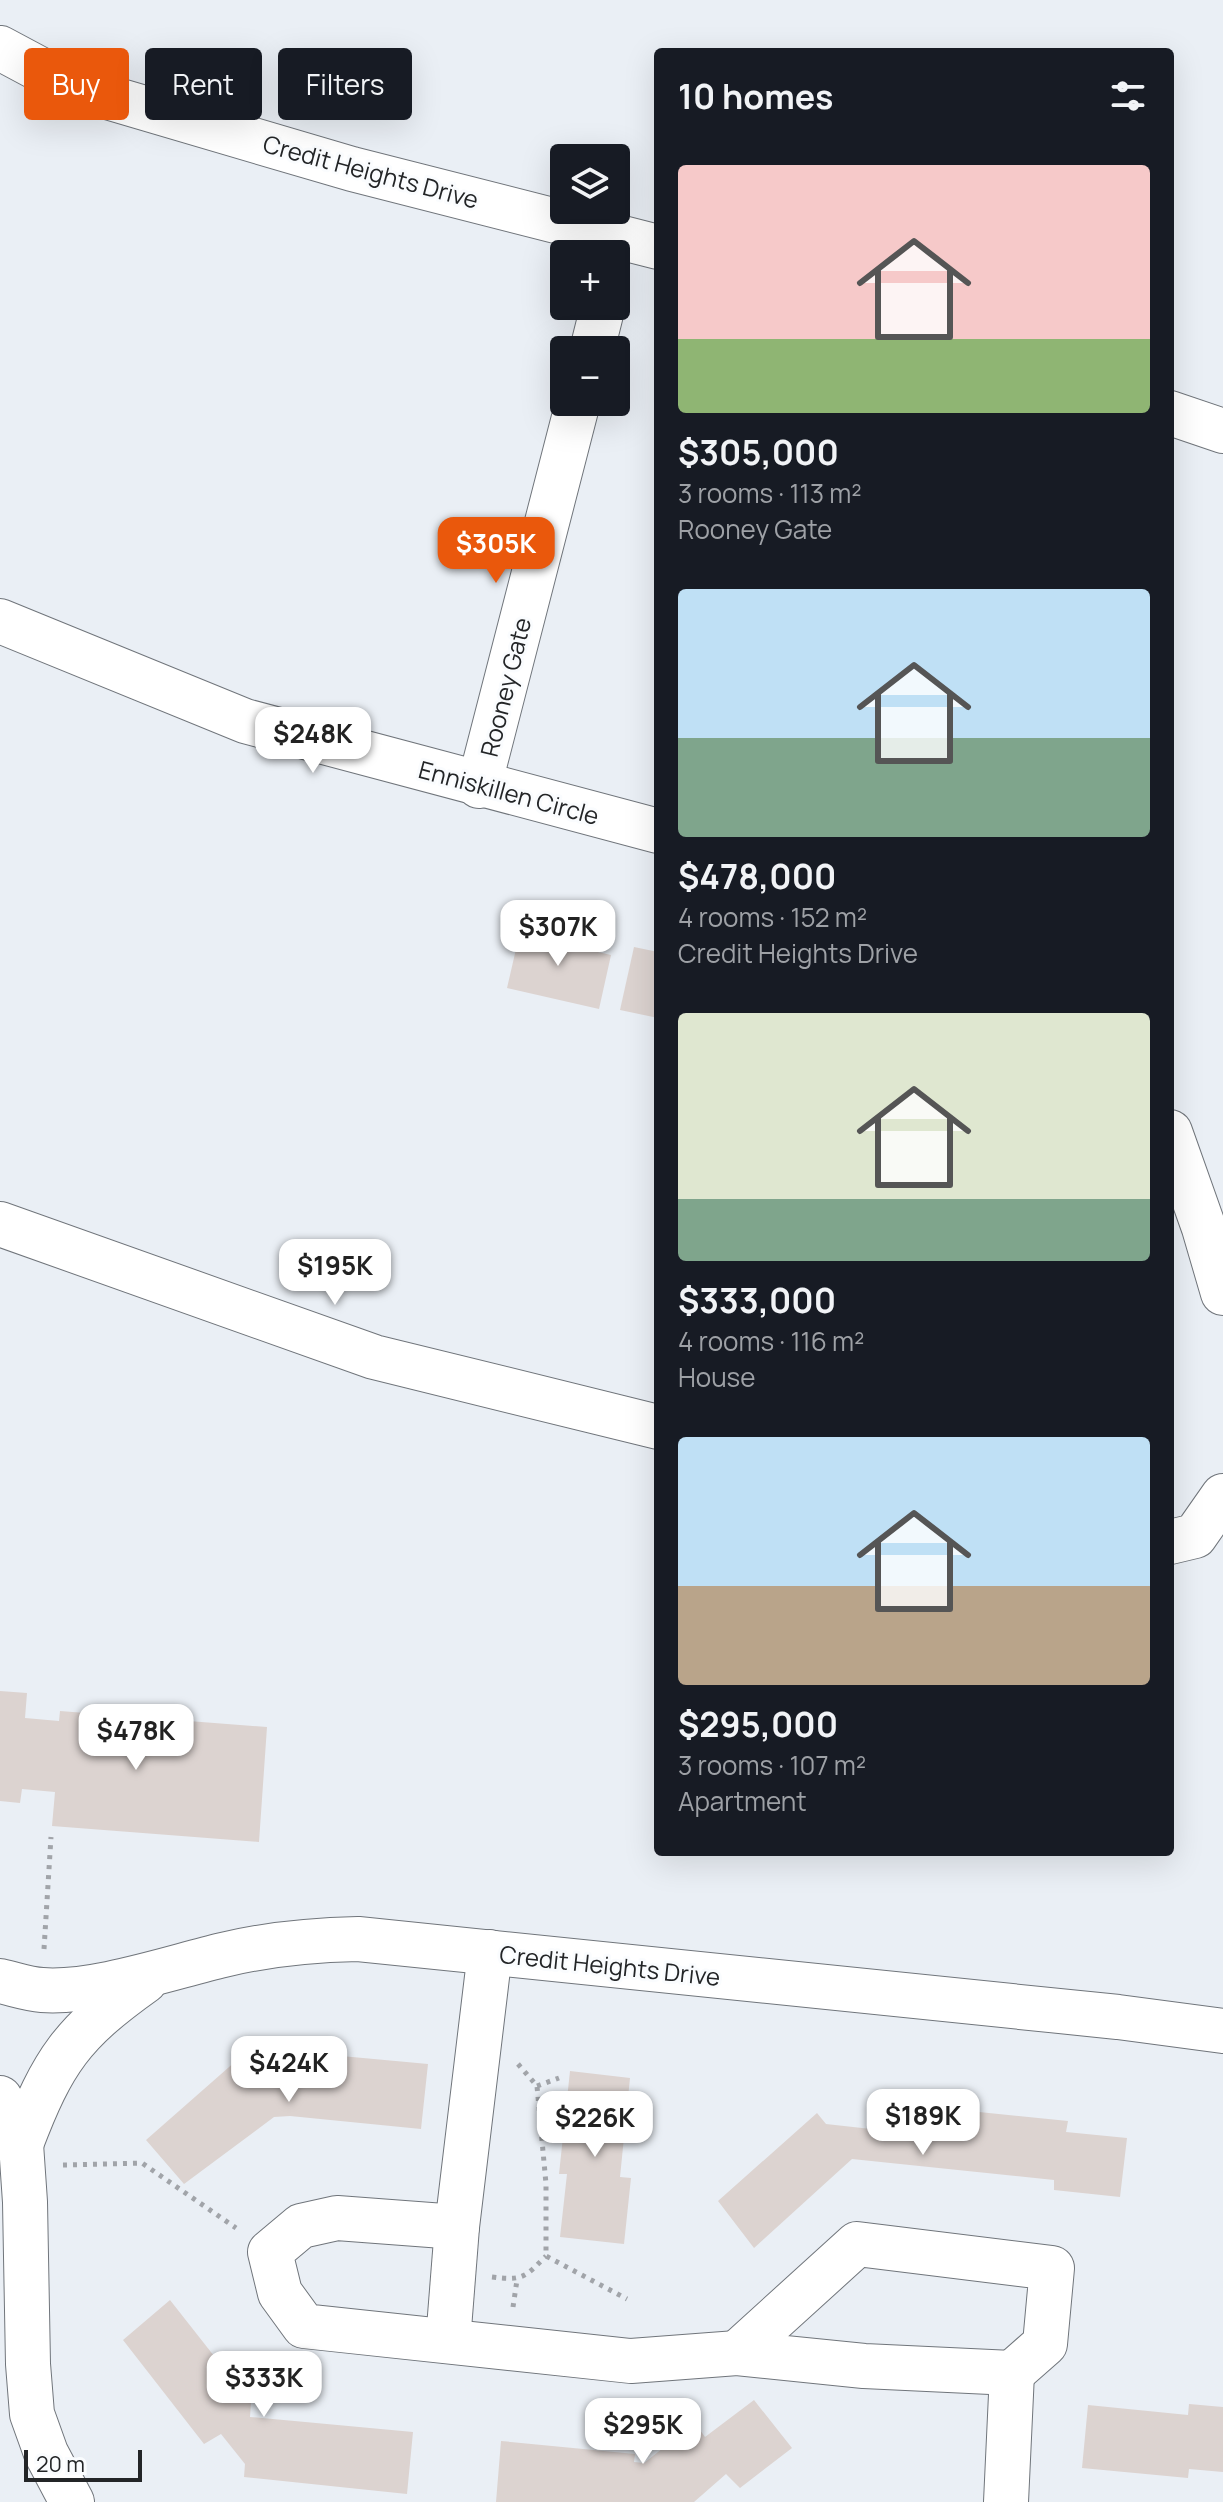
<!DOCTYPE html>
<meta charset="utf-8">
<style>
:root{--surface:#171b24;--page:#20242c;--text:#f1f3f6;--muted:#9ea1a6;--accent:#ea580c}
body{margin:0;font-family:Manrope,sans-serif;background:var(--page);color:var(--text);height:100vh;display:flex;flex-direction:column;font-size:30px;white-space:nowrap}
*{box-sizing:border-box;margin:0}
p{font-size:26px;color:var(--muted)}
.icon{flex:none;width:44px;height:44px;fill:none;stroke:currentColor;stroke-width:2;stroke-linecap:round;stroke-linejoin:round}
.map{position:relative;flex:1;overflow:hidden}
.panel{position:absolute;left:654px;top:48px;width:520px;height:1808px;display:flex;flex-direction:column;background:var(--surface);border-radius:8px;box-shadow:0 8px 32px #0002}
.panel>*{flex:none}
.top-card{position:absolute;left:24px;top:48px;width:510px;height:72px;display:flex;gap:16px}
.fabs{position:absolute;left:550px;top:144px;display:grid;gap:16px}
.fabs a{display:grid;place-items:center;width:80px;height:80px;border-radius:8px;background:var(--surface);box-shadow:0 8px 32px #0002;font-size:40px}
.scale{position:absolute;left:24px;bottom:20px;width:118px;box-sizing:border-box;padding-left:8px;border:4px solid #232527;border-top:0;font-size:22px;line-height:28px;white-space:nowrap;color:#232527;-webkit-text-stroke:6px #fafcfe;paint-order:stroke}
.price{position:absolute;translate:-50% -68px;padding:0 18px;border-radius:16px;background:#fff;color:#222;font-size:26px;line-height:52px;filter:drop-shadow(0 2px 4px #0008)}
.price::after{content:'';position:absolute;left:50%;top:48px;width:24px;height:18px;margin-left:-12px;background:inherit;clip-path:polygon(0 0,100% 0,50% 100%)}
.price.selected{background:var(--accent);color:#fff}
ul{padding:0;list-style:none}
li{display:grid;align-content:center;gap:16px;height:424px;padding:0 24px}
li span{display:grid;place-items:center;height:248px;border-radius:8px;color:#555}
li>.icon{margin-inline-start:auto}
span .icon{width:144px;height:144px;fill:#fffc;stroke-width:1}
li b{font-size:34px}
h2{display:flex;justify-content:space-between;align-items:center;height:96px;padding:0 24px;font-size:34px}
.chip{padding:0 28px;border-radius:8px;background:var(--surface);box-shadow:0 8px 32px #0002;font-size:28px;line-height:72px}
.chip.selected{background:var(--accent);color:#fff}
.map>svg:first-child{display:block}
.building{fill:#dcd3d0}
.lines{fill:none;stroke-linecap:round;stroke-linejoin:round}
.minor-casing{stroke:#70757b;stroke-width:46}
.path{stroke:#a1a4a9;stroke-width:5;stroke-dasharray:4 6;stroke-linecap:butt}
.minor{stroke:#fff;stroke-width:44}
.labels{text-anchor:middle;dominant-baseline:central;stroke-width:6;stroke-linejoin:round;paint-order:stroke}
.street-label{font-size:24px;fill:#232527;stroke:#fafcfe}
</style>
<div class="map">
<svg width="1223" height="2502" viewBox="0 0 1223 2502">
<rect width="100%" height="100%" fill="#eaeff5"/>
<g class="building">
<polygon points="522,923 566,933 563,944 611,955 599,1009 507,988"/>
<polygon points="634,947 658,952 658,1018 620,1010"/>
<polygon points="0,1691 27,1693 25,1718 59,1721 60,1711 267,1727 259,1842 52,1826 55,1792 22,1789 20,1803 0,1801"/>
<polygon points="298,2052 428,2064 421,2129 290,2116 274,2117 184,2184 146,2140 245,2053 253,2066 298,2071"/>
<polygon points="570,2071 630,2078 620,2177 631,2178 624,2244 560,2237 567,2174 559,2174"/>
<polygon points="872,2101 1068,2121 1066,2132 1127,2138 1120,2197 1054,2190 1054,2180 852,2159 754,2248 718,2201 817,2113 826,2124 871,2129"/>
<polygon points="170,2300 251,2403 250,2417 413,2432 407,2494 244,2477 245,2464 221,2434 204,2444 123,2340"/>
<polygon points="754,2400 792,2448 740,2488 726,2474 694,2502 496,2502 501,2441 635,2454 634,2462 644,2463 695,2423 705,2437"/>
<polygon points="1189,2404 1223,2407 1223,2472 1189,2469 1188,2478 1082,2468 1088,2405 1188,2415"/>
</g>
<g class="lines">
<g class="minor-casing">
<g id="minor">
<polyline points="0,48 73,87 352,169 658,247"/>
<polyline points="592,350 603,306"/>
<polyline points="1170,413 1223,431"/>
<polyline points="0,621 245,721 658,831"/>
<polyline points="479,786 578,402"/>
<polyline points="1170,1132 1204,1228 1223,1293"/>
<polyline points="0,1224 374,1357 658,1427"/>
<polyline points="1170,1542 1195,1536 1223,1496"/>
<polyline points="490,1952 457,2227 337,2218 301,2226 270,2252 280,2293 304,2326 631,2361 737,2353 864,2366 1012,2373 1006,2502"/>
<path d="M 0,1981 C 14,1984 28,1989 42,1990 C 94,1994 172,1967 223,1955 C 268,1944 312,1940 358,1939 L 1118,2017 L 1223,2031"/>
<polyline points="0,2098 21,2144 25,2202 28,2364 32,2414 46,2453 72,2502"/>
<path d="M 21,2144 C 53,2060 72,2033 145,1981"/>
<polyline points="448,2341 457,2227"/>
<polyline points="737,2353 857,2244 1052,2268 1045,2344 1012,2373"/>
</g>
</g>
<g class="path">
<polyline points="44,1949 51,1837"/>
<polyline points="518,2064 537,2086 546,2184 546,2256 627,2299"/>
<polyline points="537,2086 559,2078"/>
<polyline points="63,2165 142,2163 236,2228"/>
<path d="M 492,2277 C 523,2281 525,2277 546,2256"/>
<polyline points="513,2307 517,2280"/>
</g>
<use href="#minor" class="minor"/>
</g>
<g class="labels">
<g class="street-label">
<text transform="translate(371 171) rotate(15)">Credit Heights Drive</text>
<text transform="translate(505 687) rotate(-76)">Rooney Gate</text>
<text transform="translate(509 792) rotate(15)">Enniskillen Circle</text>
<text transform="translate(610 1965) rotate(6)">Credit Heights Drive</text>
</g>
</g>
</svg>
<div class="fabs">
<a><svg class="icon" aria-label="layers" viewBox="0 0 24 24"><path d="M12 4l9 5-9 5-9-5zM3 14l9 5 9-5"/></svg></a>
<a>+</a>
<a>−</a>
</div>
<div class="scale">20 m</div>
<b class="price selected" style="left:496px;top:585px">$305K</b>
<b class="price" style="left:313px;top:775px">$248K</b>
<b class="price" style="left:558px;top:968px">$307K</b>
<b class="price" style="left:335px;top:1307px">$195K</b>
<b class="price" style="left:136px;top:1772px">$478K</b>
<b class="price" style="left:289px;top:2104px">$424K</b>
<b class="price" style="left:923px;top:2157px">$189K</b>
<b class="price" style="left:595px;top:2159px">$226K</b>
<b class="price" style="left:264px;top:2419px">$333K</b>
<b class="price" style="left:643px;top:2466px">$295K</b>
<div class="top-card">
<a class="chip selected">Buy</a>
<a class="chip">Rent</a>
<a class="chip">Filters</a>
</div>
<section class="panel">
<h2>10 homes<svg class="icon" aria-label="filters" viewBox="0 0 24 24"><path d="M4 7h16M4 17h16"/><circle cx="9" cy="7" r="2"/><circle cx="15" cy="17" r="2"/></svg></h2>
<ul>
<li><span style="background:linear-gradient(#f6c9c9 70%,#8fb573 0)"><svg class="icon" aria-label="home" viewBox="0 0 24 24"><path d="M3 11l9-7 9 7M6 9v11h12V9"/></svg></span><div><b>$305,000</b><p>3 rooms · 113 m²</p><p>Rooney Gate</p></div></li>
<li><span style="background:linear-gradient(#bfe0f5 60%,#7fa58c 0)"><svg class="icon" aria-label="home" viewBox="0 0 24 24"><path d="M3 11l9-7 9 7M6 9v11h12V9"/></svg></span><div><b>$478,000</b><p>4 rooms · 152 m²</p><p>Credit Heights Drive</p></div></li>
<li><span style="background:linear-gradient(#dfe7d0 75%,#7fa58c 0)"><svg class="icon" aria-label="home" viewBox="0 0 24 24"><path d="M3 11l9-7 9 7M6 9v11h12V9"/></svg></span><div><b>$333,000</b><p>4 rooms · 116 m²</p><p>House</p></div></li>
<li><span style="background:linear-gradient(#bfe0f5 60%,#b9a48a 0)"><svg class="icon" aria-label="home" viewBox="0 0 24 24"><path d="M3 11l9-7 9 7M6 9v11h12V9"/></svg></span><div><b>$295,000</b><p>3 rooms · 107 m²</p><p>Apartment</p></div></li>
</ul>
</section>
</div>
